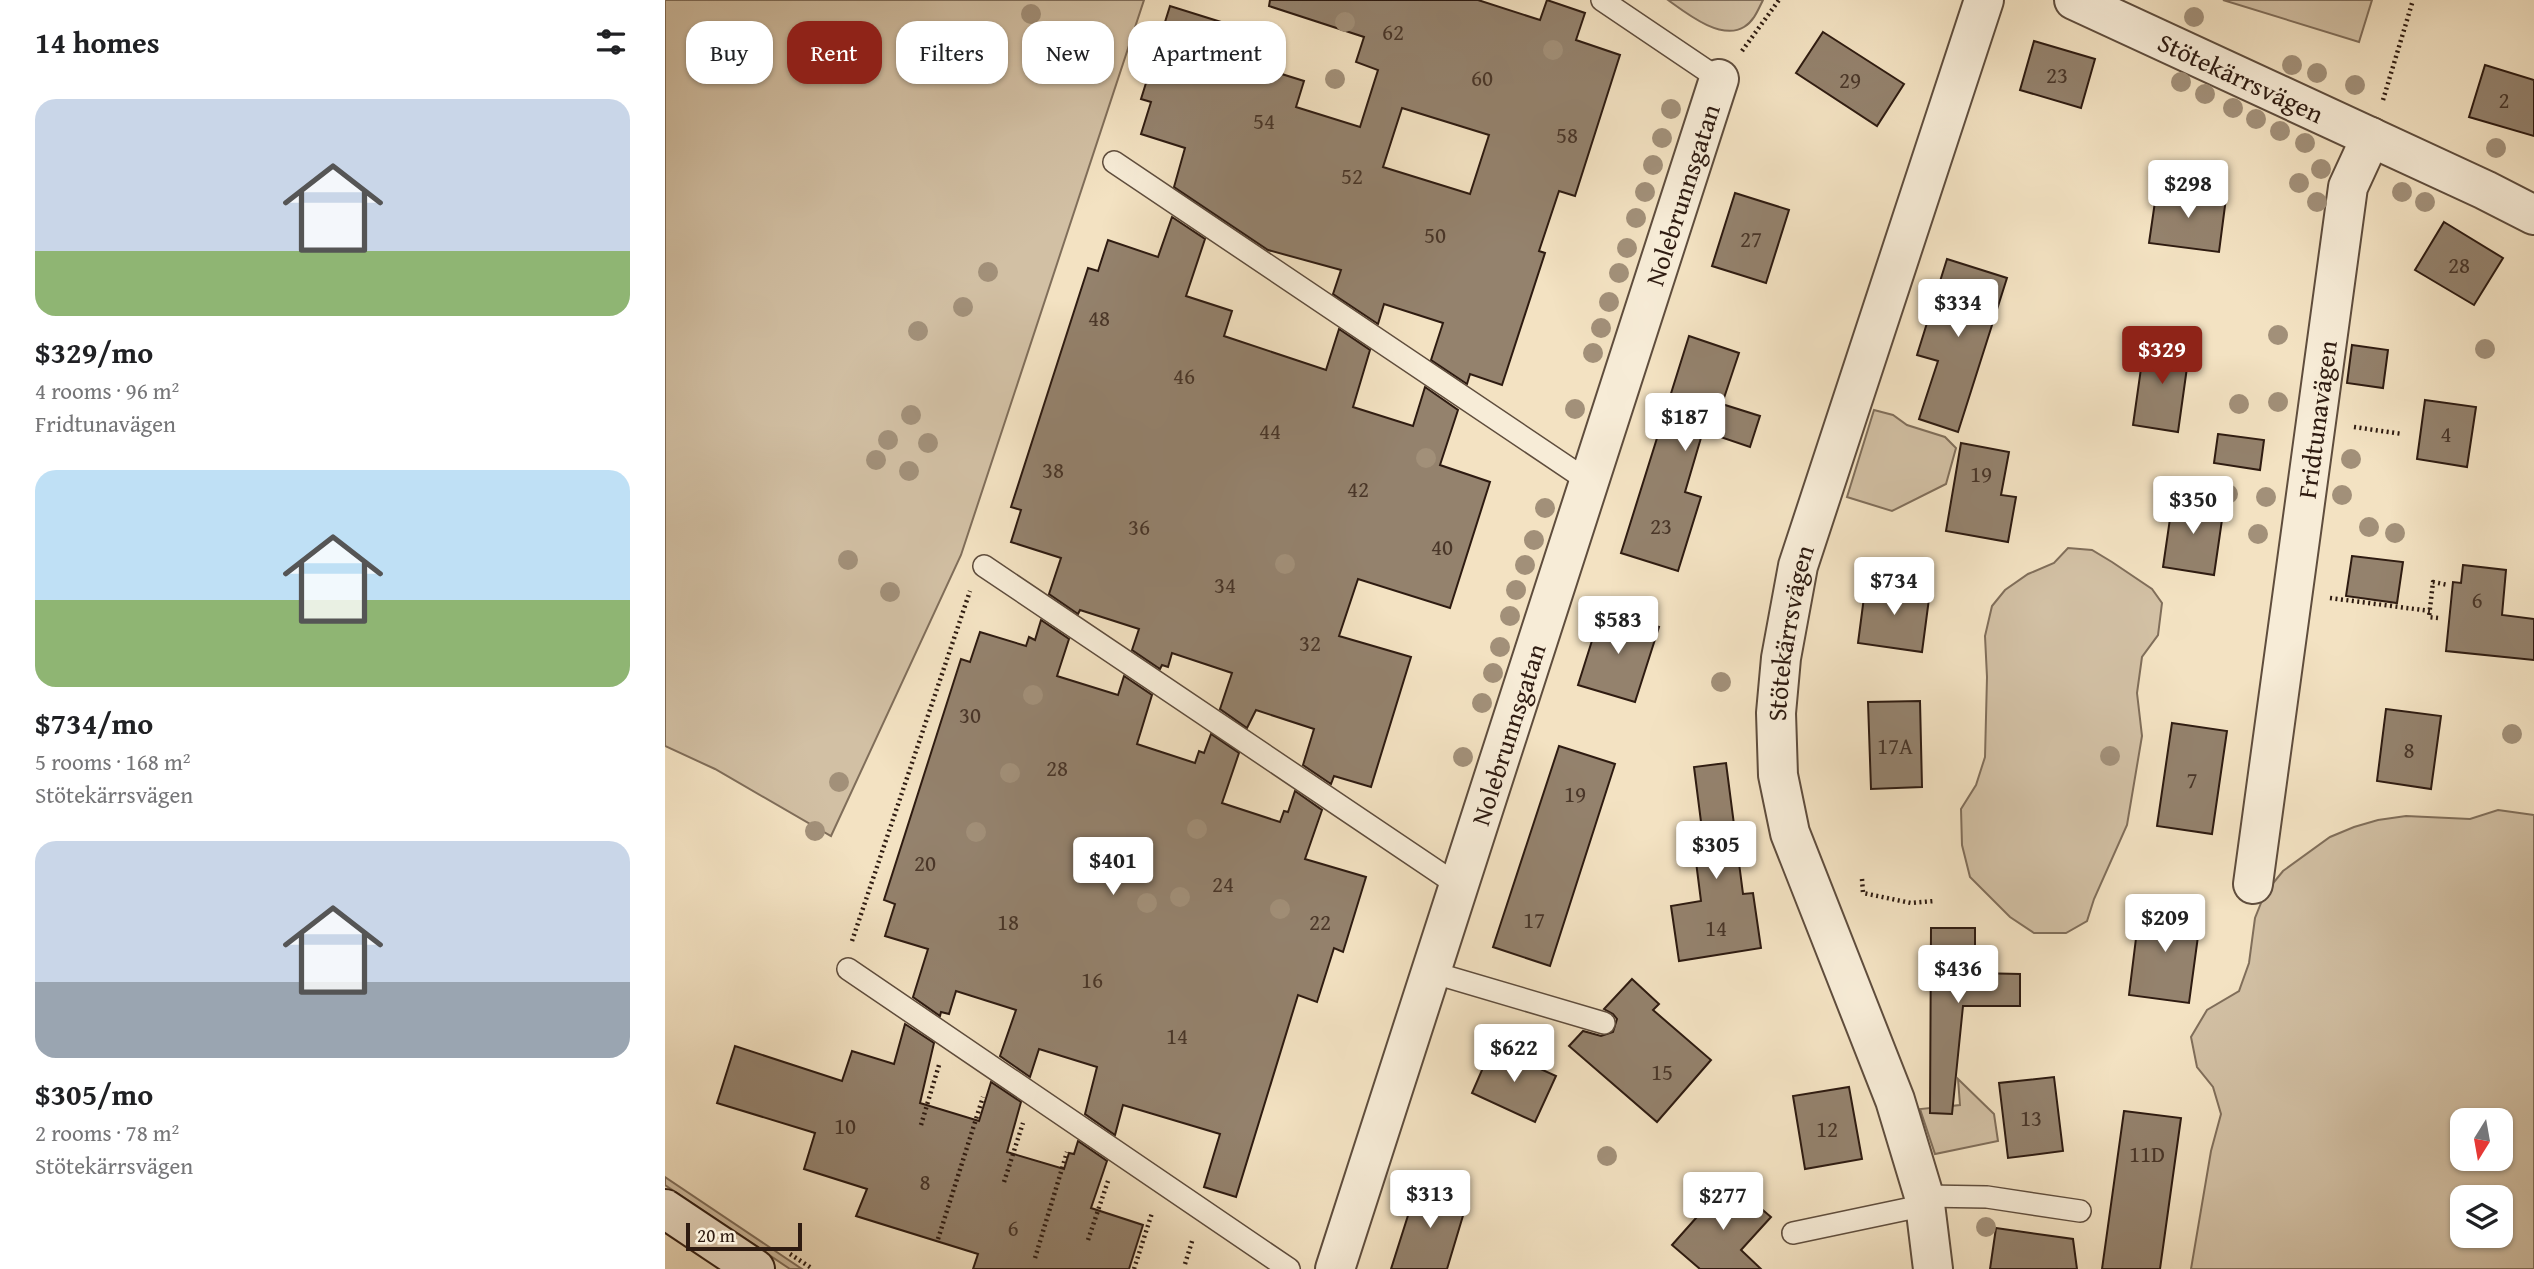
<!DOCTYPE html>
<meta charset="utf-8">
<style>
:root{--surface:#fff;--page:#f2f2f2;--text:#202124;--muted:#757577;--accent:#8f2418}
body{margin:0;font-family:"Gentium Book Plus",serif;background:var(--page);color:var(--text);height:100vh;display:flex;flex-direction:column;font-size:26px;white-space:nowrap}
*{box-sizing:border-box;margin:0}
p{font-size:23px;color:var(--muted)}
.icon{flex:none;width:38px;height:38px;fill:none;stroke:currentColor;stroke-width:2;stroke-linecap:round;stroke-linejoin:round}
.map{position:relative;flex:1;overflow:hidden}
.details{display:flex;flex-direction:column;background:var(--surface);width:665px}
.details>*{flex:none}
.hud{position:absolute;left:21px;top:21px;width:665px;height:63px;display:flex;gap:14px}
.needle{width:46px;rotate:191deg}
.tools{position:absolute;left:1785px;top:1108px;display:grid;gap:14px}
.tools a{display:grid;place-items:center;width:63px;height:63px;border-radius:14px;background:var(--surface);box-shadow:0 2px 5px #0004;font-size:35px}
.scale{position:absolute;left:21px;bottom:18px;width:116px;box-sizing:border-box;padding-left:7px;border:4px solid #2e1b11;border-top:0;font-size:19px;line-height:24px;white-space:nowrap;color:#2e1b11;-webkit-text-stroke:5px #f7ecd7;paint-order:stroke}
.price{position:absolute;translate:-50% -60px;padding:0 16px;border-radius:7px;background:#fff;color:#222;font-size:23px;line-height:46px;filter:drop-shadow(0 2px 4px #0008)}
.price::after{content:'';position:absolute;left:50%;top:42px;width:21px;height:16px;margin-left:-10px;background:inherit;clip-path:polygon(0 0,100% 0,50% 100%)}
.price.on{background:var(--accent);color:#fff}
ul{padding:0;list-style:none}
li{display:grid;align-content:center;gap:14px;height:371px;padding:0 35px}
li span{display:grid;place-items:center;height:217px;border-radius:21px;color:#555}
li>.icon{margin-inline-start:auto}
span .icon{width:126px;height:126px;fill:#fffc;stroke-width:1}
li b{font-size:30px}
h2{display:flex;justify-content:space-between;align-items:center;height:84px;padding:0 35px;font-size:30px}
.tag{padding:0 24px;border-radius:21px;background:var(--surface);box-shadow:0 2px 5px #0004;font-size:24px;line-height:63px}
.tag.on{background:var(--accent);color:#fff}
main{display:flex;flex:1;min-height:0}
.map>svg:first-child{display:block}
.green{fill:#d2c0a4;stroke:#806e5a;stroke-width:2;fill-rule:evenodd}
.building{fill:#94826d;stroke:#2e1b11;stroke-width:2;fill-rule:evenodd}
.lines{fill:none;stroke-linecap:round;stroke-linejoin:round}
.lane-casing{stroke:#5f4d3d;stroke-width:24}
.street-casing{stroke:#5f4d3d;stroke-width:42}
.secondary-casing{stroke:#2e1b11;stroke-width:42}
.path{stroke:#2e1b11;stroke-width:4.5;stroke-dasharray:2 3.5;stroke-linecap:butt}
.lane{stroke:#f7ecd7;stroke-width:21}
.street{stroke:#f7ecd7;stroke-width:38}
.secondary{stroke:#f7ecd7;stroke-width:38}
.tree{fill:#a29079}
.labels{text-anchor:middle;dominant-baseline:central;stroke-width:6;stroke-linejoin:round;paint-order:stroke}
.number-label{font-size:23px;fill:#483528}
.street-label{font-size:26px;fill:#2e1b11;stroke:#f7ecd7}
</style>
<main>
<section class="details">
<h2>14 homes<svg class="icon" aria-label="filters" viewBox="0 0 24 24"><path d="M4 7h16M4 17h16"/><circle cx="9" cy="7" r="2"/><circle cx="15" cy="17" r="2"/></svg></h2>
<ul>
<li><span style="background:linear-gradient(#c9d6e8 70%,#8fb573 0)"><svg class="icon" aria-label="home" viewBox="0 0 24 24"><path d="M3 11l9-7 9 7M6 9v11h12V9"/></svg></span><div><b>$329/mo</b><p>4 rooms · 96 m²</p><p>Fridtunavägen</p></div></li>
<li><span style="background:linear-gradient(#bfe0f5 60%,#8fb573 0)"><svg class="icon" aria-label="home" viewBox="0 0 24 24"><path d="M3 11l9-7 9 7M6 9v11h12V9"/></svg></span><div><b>$734/mo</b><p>5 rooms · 168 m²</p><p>Stötekärrsvägen</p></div></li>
<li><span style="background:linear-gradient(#c9d6e8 65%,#9aa5b1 0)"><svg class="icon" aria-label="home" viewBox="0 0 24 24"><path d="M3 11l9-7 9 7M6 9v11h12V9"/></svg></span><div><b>$305/mo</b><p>2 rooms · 78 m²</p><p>Stötekärrsvägen</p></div></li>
</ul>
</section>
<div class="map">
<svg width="1869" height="1269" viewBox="0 0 1869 1269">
<rect width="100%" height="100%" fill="#f3e2c2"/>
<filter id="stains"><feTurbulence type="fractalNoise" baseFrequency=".00286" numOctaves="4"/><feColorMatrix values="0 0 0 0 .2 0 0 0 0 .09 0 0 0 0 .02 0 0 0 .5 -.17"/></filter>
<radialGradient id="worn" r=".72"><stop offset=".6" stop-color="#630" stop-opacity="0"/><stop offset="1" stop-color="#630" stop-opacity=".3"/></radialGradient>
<g class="green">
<polygon points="0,0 479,0 296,555 166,836 50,769 0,746"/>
<path d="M 1003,0 L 1098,0 C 1093,10 1089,21 1079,27 C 1056,41 1021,13 1003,0 Z"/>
<polygon points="1558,0 1707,0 1694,42"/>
<polygon points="1209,410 1228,415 1242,425 1280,437 1291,448 1281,484 1227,511 1182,497"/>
<polygon points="1403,548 1427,550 1447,562 1487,589 1497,603 1493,635 1477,657 1472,693 1477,736 1462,825 1429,899 1422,921 1401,933 1369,933 1345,917 1305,877 1297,845 1296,809 1311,785 1320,757 1322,677 1320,636 1327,606 1340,590 1363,574 1389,563"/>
<path d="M 1833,810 L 1869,815 L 1869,1269 L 1526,1269 L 1546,1151 L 1556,1114 L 1548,1087 L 1532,1067 L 1526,1037 L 1542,1010 L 1574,991 L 1584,963 L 1590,918 L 1600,893 L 1618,871 L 1665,837 L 1689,827 L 1713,820 L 1741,816 L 1805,819 ZM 1797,1120 L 1836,1120 L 1836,1158 L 1797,1158 ZM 1797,1197 L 1836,1197 L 1836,1236 L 1797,1236 Z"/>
<polygon points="1293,1079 1329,1114 1333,1141 1270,1154 1255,1109 1295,1105"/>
<polygon points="0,1177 137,1269 125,1269 0,1185"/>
</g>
<g class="building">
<path d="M 605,0 L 813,0 L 875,20 L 882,0 L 920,13 L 911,40 L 955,55 L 910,196 L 894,191 L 874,251 L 880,253 L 837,385 L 805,374 L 802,384 L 766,360 L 778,323 L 719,304 L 713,324 L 668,294 L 676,270 L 603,250 L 509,187 L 520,148 L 476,134 L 486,102 L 476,99 L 505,6 L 556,22 L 546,52 L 639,81 L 631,107 L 695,127 L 713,70 L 691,62 L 699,37 L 604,6 ZM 737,108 L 824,135 L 805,194 L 718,167 Z"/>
<polygon points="1158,32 1239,84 1212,126 1131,73"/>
<polygon points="1369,41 1430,59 1416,108 1355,90"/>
<polygon points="1820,65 1869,80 1869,136 1804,117"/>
<polygon points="1492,188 1561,198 1554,252 1484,243"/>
<polygon points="1070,193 1124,210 1101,283 1047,266"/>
<polygon points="507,217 540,239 521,296 567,311 559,336 661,370 674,329 705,350 688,407 748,426 760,387 793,410 775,465 825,482 785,608 693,579 674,636 746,657 706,787 669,776 666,784 638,765 649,729 591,710 582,728 555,709 567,673 507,653 503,667 497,665 495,669 467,650 474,629 415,610 413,614 384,594 396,558 346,542 356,510 346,507 423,268 433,271 443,240 493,257"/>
<polygon points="1779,222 1838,258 1809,305 1750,270"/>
<polygon points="1282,259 1342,278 1293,432 1254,419 1273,361 1252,355"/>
<polygon points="1024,336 1074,353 1057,404 1095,416 1085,447 1038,431 1020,492 1036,497 1013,571 956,553"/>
<polygon points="1480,340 1525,346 1513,432 1468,425"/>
<polygon points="1687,345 1723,350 1718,388 1682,383"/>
<polygon points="1760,400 1811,407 1802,467 1752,459"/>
<polygon points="1553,434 1599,440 1595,470 1549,463"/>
<polygon points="1296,443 1344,452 1336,495 1351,497 1343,542 1281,531"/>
<polygon points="1508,498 1559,506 1549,575 1498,567"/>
<polygon points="1687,556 1738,562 1732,603 1681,596"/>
<polygon points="1798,565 1841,570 1837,615 1869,619 1869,660 1781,651 1788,582 1796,583"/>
<polygon points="1201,582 1265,591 1257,652 1193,643"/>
<polygon points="937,609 994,627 970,702 913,685"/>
<polygon points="376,620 404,639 392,676 453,695 459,676 487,695 472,744 530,763 534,751 539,753 546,734 574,753 557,803 615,822 619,811 623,812 630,791 657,810 640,859 701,877 678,952 669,948 652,1002 633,995 571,1197 539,1187 555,1134 458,1105 450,1135 420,1114 432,1067 374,1049 365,1077 335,1056 351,1010 291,991 284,1014 276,1012 275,1016 248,997 263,949 220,936 230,904 219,900 296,659 305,662 315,632 361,646 364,637 370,640"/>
<polygon points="1255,701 1257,787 1206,789 1203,702"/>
<polygon points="1721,709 1776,716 1766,789 1712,781"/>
<polygon points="1507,723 1562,731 1547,834 1492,826"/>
<polygon points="894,746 950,764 885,966 828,947"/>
<polygon points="1061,763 1078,894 1088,893 1096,948 1014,961 1006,906 1036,901 1030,854 1040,853 1029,767"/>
<polygon points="1475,906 1536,914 1524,1003 1464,995"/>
<polygon points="1266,928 1310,928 1310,973 1355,974 1355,1006 1298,1006 1287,1114 1265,1113"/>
<polygon points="967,979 994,1004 988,1010 1046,1060 992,1122 904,1046 918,1031 936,1036 948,1032 952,1019 948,1014 939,1009"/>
<polygon points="240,1024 269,1043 255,1103 314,1121 326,1082 356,1102 342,1152 399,1169 404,1153 409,1154 413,1141 442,1161 426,1208 478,1225 464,1269 308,1269 313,1254 191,1216 202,1189 139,1169 150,1133 52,1103 70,1046 177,1081 187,1051 229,1064"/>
<polygon points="827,1047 891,1076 870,1122 807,1093"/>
<polygon points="1389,1077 1398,1151 1343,1158 1334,1083"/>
<polygon points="1184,1087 1197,1159 1140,1169 1128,1096"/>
<polygon points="1459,1111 1516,1118 1495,1269 1437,1269"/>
<polygon points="1064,1181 1106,1217 1076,1250 1096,1269 1035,1269 1007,1245"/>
<polygon points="753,1184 803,1199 782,1269 726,1269"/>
<polygon points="1331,1228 1408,1239 1412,1269 1325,1269"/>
</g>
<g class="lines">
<g class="lane-casing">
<g id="lane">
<polyline points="937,0 1054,79"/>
<polyline points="449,162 923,481"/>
<polyline points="319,566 794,886"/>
<polyline points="183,969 624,1269"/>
<polyline points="766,972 939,1023"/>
<polyline points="1259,1196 1322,1197 1415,1211"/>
<polyline points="1128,1233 1261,1205"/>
</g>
</g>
<g class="street-casing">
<g id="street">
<path id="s1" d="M 1409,0 L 1820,190 L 1869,215"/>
<path id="s2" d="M 1588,884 L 1683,187 L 1706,137"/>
<path id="s3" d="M 670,1269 L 1054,79"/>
<path id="s4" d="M 1268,1269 L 1259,1196 L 1230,1100 L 1125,833 L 1113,775 L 1111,713 L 1116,658 L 1133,566 L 1319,0"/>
</g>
</g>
<g class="secondary-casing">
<polyline id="secondary" points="0,1209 90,1269"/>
</g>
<g class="path">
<polyline points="1077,51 1114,0"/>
<polyline points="1718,100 1748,0"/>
<polyline points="1689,427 1737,434"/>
<polyline points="1665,598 1765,611"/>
<polyline points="1773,618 1764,617 1768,582 1783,585"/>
<polyline points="1197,879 1198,893 1246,903 1269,901"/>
<polyline points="187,941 305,591"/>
<polyline points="256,1125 274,1065"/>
<polyline points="339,1182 358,1123"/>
<polyline points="273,1239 318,1097"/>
<polyline points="423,1240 443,1181"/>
<polyline points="125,1254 148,1269"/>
<polyline points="370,1258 402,1152"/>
<polyline points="520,1264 528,1238"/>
<polyline points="469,1269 487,1213"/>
</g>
<use href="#lane" class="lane"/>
<use href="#street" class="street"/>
<use href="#secondary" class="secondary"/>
</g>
<g class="tree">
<circle cx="366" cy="14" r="10"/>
<circle cx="1529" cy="17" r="10"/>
<circle cx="680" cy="22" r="10"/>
<circle cx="888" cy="50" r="10"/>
<circle cx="1627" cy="65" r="10"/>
<circle cx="1652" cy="73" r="10"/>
<circle cx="670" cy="79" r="10"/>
<circle cx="1516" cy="82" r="10"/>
<circle cx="1690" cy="85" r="10"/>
<circle cx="1540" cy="94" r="10"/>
<circle cx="1568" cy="108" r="10"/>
<circle cx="1006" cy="109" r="10"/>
<circle cx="1591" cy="119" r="10"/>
<circle cx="1615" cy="131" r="10"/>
<circle cx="997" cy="138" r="10"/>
<circle cx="1640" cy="143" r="10"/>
<circle cx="1831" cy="148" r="10"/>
<circle cx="988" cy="165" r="10"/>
<circle cx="1656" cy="169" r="10"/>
<circle cx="1634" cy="183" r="10"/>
<circle cx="980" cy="192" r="10"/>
<circle cx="1737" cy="192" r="10"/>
<circle cx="1652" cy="202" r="10"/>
<circle cx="1760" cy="202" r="10"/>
<circle cx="971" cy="218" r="10"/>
<circle cx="962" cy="248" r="10"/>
<circle cx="323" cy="272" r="10"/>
<circle cx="954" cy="273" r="10"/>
<circle cx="944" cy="302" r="10"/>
<circle cx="298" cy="307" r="10"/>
<circle cx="936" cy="328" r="10"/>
<circle cx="253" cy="331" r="10"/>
<circle cx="1613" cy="335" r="10"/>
<circle cx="1820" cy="349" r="10"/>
<circle cx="928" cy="353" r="10"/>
<circle cx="1613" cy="402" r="10"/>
<circle cx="1574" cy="404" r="10"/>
<circle cx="910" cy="409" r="10"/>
<circle cx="246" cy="415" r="10"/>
<circle cx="223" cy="440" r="10"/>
<circle cx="263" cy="443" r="10"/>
<circle cx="761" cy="458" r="10"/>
<circle cx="1686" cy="459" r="10"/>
<circle cx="211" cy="460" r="10"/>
<circle cx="244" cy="471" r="10"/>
<circle cx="1563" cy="494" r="10"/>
<circle cx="1677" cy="495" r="10"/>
<circle cx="1601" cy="497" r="10"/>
<circle cx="880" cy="508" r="10"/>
<circle cx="1704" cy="527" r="10"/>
<circle cx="1730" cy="533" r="10"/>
<circle cx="1593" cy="534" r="10"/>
<circle cx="869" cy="540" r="10"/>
<circle cx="183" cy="560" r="10"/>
<circle cx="620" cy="564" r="10"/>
<circle cx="860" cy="565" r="10"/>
<circle cx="851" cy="590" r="10"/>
<circle cx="225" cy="592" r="10"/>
<circle cx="845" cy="616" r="10"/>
<circle cx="835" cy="647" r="10"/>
<circle cx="828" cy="673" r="10"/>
<circle cx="1056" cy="682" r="10"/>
<circle cx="368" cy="695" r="10"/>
<circle cx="817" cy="703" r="10"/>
<circle cx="1847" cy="734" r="10"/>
<circle cx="1445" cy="756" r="10"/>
<circle cx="798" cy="757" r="10"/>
<circle cx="345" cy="773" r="10"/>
<circle cx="174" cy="782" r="10"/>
<circle cx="532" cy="829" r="10"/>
<circle cx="150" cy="831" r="10"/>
<circle cx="311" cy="832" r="10"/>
<circle cx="515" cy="897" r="10"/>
<circle cx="482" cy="903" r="10"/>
<circle cx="615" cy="909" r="10"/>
<circle cx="942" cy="1156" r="10"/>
<circle cx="1321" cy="1227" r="10"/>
</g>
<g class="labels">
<g class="number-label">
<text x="728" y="31">62</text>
<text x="1392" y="74">23</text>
<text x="817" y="77">60</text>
<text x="1185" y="79">29</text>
<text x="1839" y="99">2</text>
<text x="599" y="120">54</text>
<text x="902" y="134">58</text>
<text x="687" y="175">52</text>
<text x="770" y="234">50</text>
<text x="1086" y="238">27</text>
<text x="1794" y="264">28</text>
<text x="434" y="317">48</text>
<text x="519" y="375">46</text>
<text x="605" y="430">44</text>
<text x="1781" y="433">4</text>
<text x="388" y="469">38</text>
<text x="1316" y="473">19</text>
<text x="693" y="488">42</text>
<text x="996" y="525">23</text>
<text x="474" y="526">36</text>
<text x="777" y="546">40</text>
<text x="560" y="584">34</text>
<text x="1812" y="599">6</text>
<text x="645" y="642">32</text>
<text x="305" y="714">30</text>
<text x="1230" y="745">17A</text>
<text x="1744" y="749">8</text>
<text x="392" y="767">28</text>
<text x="1527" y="779">7</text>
<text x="910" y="793">19</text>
<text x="260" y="862">20</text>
<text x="558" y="883">24</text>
<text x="869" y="919">17</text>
<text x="343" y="921">18</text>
<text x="655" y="921">22</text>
<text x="1051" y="927">14</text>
<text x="427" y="979">16</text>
<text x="512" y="1035">14</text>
<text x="997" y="1071">15</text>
<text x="1366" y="1117">13</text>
<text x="180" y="1125">10</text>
<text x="1162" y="1128">12</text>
<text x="1482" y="1153">11D</text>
<text x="260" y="1181">8</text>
<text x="348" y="1227">6</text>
</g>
<g class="street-label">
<text stroke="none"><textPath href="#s1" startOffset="184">Stötekärrsvägen</textPath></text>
<text stroke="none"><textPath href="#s3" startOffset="1129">Nolebrunnsgatan</textPath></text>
<text stroke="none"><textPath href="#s2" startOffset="469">Fridtunavägen</textPath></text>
<text stroke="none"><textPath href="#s4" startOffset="663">Stötekärrsvägen</textPath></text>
<text stroke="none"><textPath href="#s3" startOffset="562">Nolebrunnsgatan</textPath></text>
</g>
</g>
<rect width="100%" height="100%" filter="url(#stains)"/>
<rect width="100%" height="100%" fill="url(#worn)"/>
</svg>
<div class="tools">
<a><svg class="needle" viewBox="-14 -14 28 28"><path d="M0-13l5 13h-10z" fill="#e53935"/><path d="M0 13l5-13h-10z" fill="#757577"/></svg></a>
<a><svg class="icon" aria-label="layers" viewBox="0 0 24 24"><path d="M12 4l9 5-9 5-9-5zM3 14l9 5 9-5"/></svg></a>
</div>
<div class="scale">20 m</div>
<b class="price" style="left:1523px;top:220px">$298</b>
<b class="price" style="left:1293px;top:339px">$334</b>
<b class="price on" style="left:1497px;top:386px">$329</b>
<b class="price" style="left:1020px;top:453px">$187</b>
<b class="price" style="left:1528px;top:536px">$350</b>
<b class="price" style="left:1229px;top:617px">$734</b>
<b class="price" style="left:953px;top:656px">$583</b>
<b class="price" style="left:1051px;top:881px">$305</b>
<b class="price" style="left:448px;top:897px">$401</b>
<b class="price" style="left:1500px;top:954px">$209</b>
<b class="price" style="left:1293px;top:1005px">$436</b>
<b class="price" style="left:849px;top:1084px">$622</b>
<b class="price" style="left:765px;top:1230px">$313</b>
<b class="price" style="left:1058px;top:1232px">$277</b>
<div class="hud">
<a class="tag">Buy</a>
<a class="tag on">Rent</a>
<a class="tag">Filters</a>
<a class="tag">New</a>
<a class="tag">Apartment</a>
</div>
</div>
</main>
